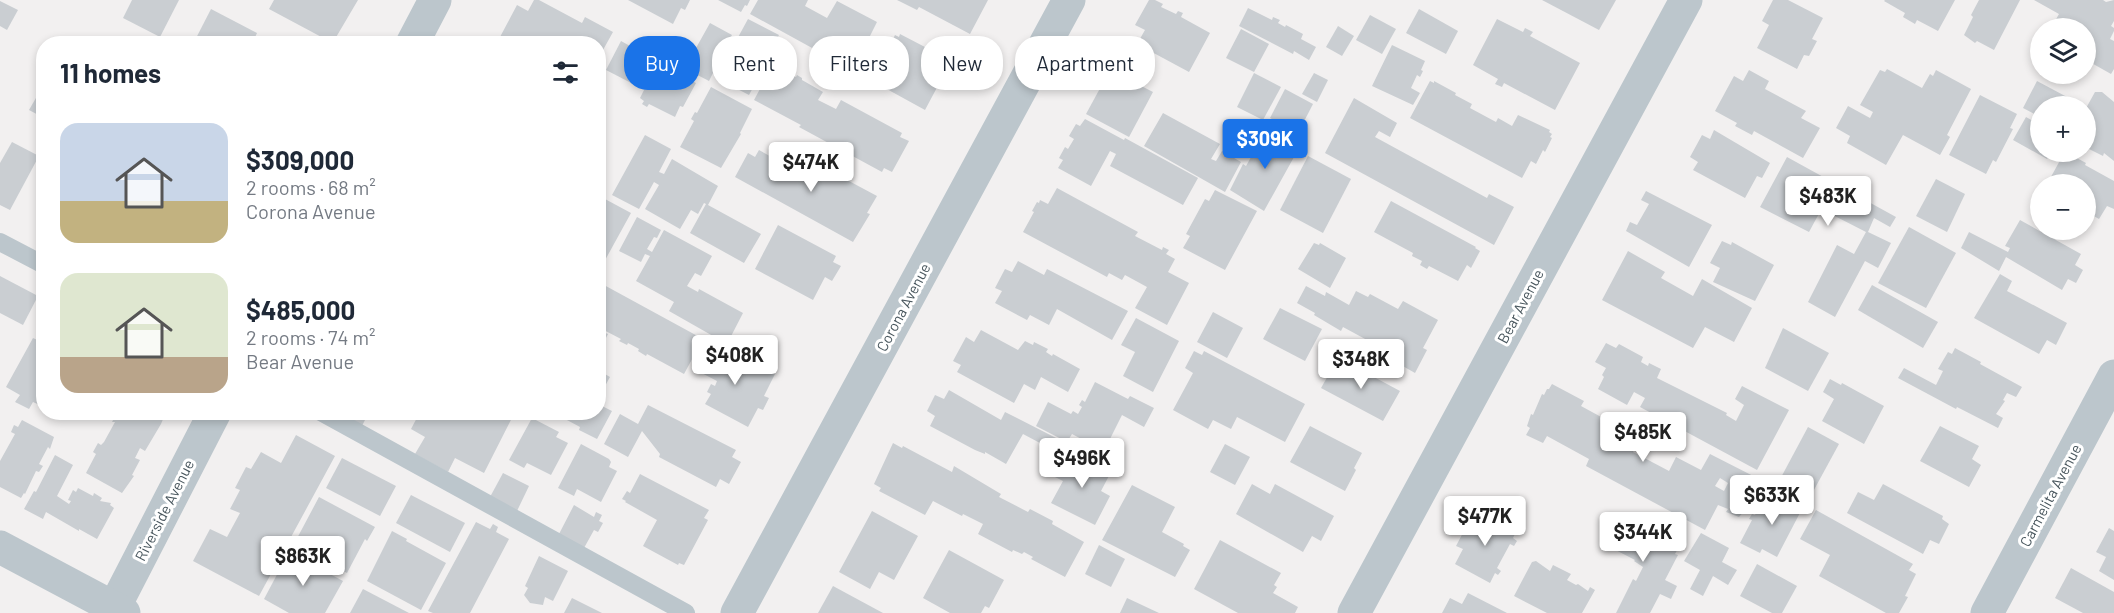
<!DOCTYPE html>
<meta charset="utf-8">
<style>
:root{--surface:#fff;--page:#f6f6f7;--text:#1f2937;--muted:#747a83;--accent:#1a73e8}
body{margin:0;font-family:Barlow,sans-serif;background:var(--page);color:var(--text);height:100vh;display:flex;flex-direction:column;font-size:22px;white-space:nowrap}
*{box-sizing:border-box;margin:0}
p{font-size:20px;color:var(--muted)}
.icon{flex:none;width:33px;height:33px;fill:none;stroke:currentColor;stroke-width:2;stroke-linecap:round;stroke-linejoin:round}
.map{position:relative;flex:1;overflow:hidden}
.details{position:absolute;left:36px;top:36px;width:570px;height:384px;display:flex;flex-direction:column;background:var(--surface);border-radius:24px;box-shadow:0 3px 9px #0003}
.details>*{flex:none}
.guide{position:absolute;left:624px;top:36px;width:570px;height:54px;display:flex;gap:12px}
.tools{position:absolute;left:2030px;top:18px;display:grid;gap:12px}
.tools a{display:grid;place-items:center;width:66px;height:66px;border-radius:50%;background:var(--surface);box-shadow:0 3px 9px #0003;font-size:30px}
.price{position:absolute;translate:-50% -51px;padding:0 14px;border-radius:6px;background:#fff;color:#222;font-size:20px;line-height:39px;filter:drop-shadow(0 2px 3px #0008)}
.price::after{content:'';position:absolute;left:50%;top:36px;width:18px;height:14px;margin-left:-9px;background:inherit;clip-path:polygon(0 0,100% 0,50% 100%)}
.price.current{background:var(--accent);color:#fff}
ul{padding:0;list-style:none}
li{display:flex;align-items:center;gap:18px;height:150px;padding:0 24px}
li span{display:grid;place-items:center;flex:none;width:168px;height:120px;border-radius:18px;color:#555}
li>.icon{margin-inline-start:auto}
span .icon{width:72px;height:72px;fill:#fffc;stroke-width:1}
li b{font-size:26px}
h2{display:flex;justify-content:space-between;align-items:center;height:72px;padding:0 24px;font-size:26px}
.tag{padding:0 21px;border-radius:24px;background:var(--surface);box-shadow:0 3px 9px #0003;font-size:21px;line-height:54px}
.tag.current{background:var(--accent);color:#fff}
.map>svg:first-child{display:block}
.building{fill:#caced2;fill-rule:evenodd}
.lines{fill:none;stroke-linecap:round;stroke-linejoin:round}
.service{stroke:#bcc6cc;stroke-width:18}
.minor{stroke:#bcc6cc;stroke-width:33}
.tertiary{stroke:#bcc6cc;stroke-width:33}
.labels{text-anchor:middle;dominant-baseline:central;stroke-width:6;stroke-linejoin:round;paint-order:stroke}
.street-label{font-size:15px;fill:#48565d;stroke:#fff}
</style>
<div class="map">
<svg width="2114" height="613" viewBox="0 0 2114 613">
<rect width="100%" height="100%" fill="#f2f0f0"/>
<g class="building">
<polygon points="132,0 179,0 160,37 123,18"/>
<polygon points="274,0 358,0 335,39 329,36 327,40 269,9"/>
<polygon points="534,0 539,0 582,23 585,17 613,32 598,59 598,44 513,44 500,37 517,5 528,11"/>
<polygon points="628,0 690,0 685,10 681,8 673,24"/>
<polygon points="718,0 750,0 747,6 745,5 741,12"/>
<polygon points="758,0 808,0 805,6 827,18 837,1 877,22 867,42 878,49 889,55 896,43 892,41 895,35 899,37 900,34 946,58 942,67 949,71 943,81 941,80 925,110 750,14"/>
<polygon points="897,0 988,0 970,34 919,7 917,10"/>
<polygon points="1149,0 1155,0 1163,4 1161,7 1176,14 1178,11 1183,13 1181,17 1210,33 1189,72 1137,44 1145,30 1135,25"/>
<polygon points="1542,0 1616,0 1599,30"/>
<polygon points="1773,0 1788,0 1823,18 1812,39 1817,41 1809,56 1804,55 1797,69 1757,48 1769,25 1762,21"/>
<polygon points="1885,0 1955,0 1938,31 1917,20 1915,24 1903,17 1905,13 1884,1"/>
<polygon points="1979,0 2020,0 1994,50 1977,41 1975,43 1964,35 1973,17 1971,15"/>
<polygon points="2034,0 2103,0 2106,2 2114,0 2114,21 2111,26 2114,28 2114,31 2110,39 2114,41 2114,69 2111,74 2088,61 2085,61 2085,28 2051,28 2059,14"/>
<polygon points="0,1 18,10 7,30 0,26"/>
<polygon points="1248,8 1272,20 1273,17 1280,20 1278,23 1285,27 1286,25 1303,34 1301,39 1316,47 1309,60 1294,51 1293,54 1239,26"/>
<polygon points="211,9 257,33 252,44 193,44"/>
<polygon points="1419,9 1458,31 1446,54 1406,33"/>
<polygon points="1370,15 1396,29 1382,54 1356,40"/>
<polygon points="748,19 779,35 771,51 775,53 763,76 760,75 749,95 716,78 731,49 729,48 733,40 736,41"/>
<polygon points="1497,19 1523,32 1525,28 1533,32 1530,36 1580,63 1555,110 1504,83 1502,87 1495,84 1498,79 1473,65"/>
<polygon points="710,23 732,35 709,81 682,67 693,46 696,48"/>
<polygon points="1338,26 1354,36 1342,56 1326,47"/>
<polygon points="1241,29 1269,44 1254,72 1226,58"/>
<polygon points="621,41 650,57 635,85 606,70"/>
<polygon points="1392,45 1425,61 1421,70 1423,71 1420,77 1417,75 1411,88 1420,93 1413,105 1372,86"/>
<polygon points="661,65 696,83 683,107 680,106 675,117 649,104 647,107 642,104 644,101 640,98 650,78 653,80"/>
<polygon points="773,65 796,77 797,75 802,78 802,80 823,92 818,100 836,109 841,100 902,133 900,137 909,141 892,172 884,168 882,172 799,127 801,125 754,100"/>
<polygon points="1887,69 1922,88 1930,74 1933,76 1936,70 1971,89 1947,135 1950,137 1940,155 1903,135 1886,165 1847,143 1850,136 1836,128 1848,106 1870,118 1873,112 1860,105 1880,70 1885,72"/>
<polygon points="1110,70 1153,92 1129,137 1086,114"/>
<polygon points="1749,70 1769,81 1765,89 1806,111 1801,118 1820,128 1803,158 1754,131 1752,135 1735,126 1737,123 1715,111 1734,76 1743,81"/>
<polygon points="1254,73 1281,87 1263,120 1237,107"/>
<polygon points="1314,73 1328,80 1317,102 1302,94"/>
<polygon points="1430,81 1434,83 1434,81 1456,93 1455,95 1472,104 1470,108 1496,122 1498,118 1512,126 1518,115 1550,130 1549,132 1552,134 1550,137 1552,138 1545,152 1543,150 1536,164 1531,161 1522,178 1410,118"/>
<polygon points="2037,81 2067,97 2063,103 2070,106 2040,106 2040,117 2023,108"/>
<polygon points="44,84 44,118 29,110"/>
<polygon points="711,87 752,109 740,133 741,134 721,168 680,147 694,121 691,119 695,112 697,113"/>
<polygon points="1285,89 1313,104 1298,133 1270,118"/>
<polygon points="2095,92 2102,92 2114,102 2114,161 2104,153 2103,156 2085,147 2085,110"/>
<polygon points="1980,95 2017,114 2010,128 2013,129 1996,162 1993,160 1986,174 1949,155"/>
<polygon points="1354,98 1397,123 1390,137 1379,131 1375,137 1487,198 1489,194 1514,207 1494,245 1325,153"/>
<polygon points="1163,113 1220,144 1211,159 1216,161 1222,151 1241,162 1225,192 1144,146"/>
<polygon points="2026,117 2040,125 2040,152 2051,152 2047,159 2013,140"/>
<polygon points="1085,119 1124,140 1125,138 1198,178 1183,205 1110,166 1116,154 1110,151 1091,186 1058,168 1063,160 1059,158 1065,147 1068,149 1074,139 1069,136 1076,124 1080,126"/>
<polygon points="1267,129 1299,148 1264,211 1230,190 1243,164 1246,166"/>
<polygon points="1714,130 1770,163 1762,178 1757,176 1745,198 1693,170 1698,162 1690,157 1702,135 1710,139"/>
<polygon points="645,135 671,149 659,172 664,174 672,159 706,179 718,186 708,205 761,234 744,263 690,233 706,204 704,203 698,214 691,210 680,229 645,209 659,185 654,182 639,209 612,195"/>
<polygon points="12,142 39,156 10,210 0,205 0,163"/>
<polygon points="759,150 811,179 819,165 877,196 867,213 870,214 853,242 735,177 748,153 755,157"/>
<polygon points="2063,155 2074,160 2075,157 2086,163 2085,165 2114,181 2114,209 2107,206 2099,219 2085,211 2085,184 2047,184"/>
<polygon points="1308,156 1351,179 1323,233 1280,210"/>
<polygon points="1787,157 1896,217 1890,227 1874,218 1868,232 1891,243 1878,268 1865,261 1835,317 1808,302 1837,245 1854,254 1866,232 1825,211 1832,199 1828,197 1809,232 1760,207"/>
<polygon points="1936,179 1965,194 1947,232 1916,216"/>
<polygon points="1057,188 1138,232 1135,236 1162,250 1163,247 1169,250 1166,254 1175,259 1168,272 1189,283 1167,325 1135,308 1147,287 1125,275 1122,280 1109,273 1107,277 1023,232 1034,212 1032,211 1037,202 1039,203 1040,200 1048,204"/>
<polygon points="1215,190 1257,211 1225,270 1183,248 1190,236 1186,234 1205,199 1209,201"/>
<polygon points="1646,191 1712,225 1689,267 1626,231 1630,222 1637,225 1649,204 1641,200"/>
<polygon points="602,192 606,195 605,199 631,213 598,273 598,196"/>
<polygon points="1391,201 1476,247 1475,248 1480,251 1471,268 1467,265 1458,281 1429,266 1427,269 1420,265 1422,261 1412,256 1413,253 1374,232"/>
<polygon points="637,217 661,230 657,238 654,237 647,249 652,252 664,230 712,256 701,276 695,273 687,286 698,292 699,289 743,313 727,344 669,311 674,302 636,281 650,256 645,254 641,262 619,251"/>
<polygon points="2020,220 2081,254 2075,265 2083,270 2076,283 2068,279 2062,290 2006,257 1999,271 1961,248 1969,232 2008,252 2010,248 2005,246"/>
<polygon points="778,225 836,256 833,262 841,266 832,281 825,277 813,300 755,269"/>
<polygon points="1909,227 1956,253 1926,308 1878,283"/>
<polygon points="1722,241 1731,245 1732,242 1774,265 1755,301 1713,282 1720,268 1710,263"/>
<polygon points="1314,243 1319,245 1320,243 1346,258 1330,288 1298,269"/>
<polygon points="1628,251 1665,272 1661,278 1693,296 1702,279 1752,308 1734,342 1705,327 1693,348 1602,300"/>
<polygon points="1018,261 1044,275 1047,269 1128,311 1112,340 1057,309 1049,325 1030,315 1027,320 995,303 1002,291 995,288 1005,269 1012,272"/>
<polygon points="2000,274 2012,281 2007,291 2067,323 2056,345 2047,340 2039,354 1974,318"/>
<polygon points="0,276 38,296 23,325 0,313"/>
<polygon points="604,285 703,339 684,374 647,354 646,356 638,351 639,349 628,343 627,345 619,341 621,339 598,327 598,295"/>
<polygon points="1872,285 1938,322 1923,348 1858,310"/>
<polygon points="1306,286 1325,296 1326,292 1349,305 1356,291 1368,297 1370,294 1398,309 1403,301 1438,320 1423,348 1427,350 1415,373 1401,365 1400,367 1381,357 1382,355 1375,351 1378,346 1343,327 1341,331 1314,315 1315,313 1297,303"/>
<polygon points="1280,308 1322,329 1305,361 1263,339"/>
<polygon points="1213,312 1243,328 1227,358 1197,342"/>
<polygon points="1136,318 1179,341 1153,392 1123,376 1135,352 1121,345"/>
<polygon points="1783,328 1829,353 1808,391 1765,368"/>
<polygon points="598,330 608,334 598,353"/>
<polygon points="981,330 1018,350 1025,341 1033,345 1034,342 1048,349 1046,352 1052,356 1053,354 1080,369 1068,392 1041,377 1035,390 1024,384 1014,403 957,372 961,365 953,361 966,337 974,342"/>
<polygon points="33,338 44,343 44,407 33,402 29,409 15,402 20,395 6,387"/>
<polygon points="1606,343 1616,348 1619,344 1643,357 1641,362 1648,366 1649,363 1661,369 1657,378 1727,413 1726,415 1736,421 1744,405 1735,399 1742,386 1789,410 1757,470 1640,407 1645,398 1634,392 1627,405 1598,389 1604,377 1602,375 1606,368 1595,362"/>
<polygon points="703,347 747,370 752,362 775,374 764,396 769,398 763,410 758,408 748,427 705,404 711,394 707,392 711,384 715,386 717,381 692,368"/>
<polygon points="1955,348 1981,362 1980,364 2022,387 2016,397 2007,393 2003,400 2005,401 1996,414 2003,418 1998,428 1957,407 1956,409 1898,378 1904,368 1936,385 1943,371 1938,369 1948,352 1952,354"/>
<polygon points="1194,351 1202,355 1204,351 1305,404 1285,442 1237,417 1231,429 1213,420 1208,429 1173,410 1193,373 1185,368"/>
<polygon points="1346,362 1400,391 1383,421 1321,388 1333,367 1341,371"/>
<polygon points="598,370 610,377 599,397 603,399 600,405 612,411 597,439 579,430 580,427 552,412 598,412"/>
<polygon points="1830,379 1841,385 1842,383 1884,406 1864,444 1822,421 1834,399 1823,392"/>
<polygon points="1095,382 1128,399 1130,396 1154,408 1144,427 1122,415 1104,451 1072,434 1067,442 1036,426 1048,402 1071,414 1073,411 1078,414 1082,407 1079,405 1082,400 1085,402"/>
<path d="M 1552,384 L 1584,401 L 1581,406 L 1614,424 L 1608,434 L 1635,448 L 1633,452 L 1669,471 L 1676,457 L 1701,470 L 1710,454 L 1763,481 L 1747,511 L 1745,510 L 1739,517 L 1726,512 L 1728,509 L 1718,505 L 1705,530 L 1586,466 L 1589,459 L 1547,436 L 1543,443 L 1526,435 L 1530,428 L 1527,426 L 1531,414 L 1533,415 L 1542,394 L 1544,395 L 1547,389 L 1549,389 ZM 1720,478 L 1728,483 L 1724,491 L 1715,486 Z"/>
<polygon points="949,390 1001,420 1005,412 1060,440 1055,451 1023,434 1006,464 985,452 985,454 975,450 930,426 935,416 927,411 935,395 944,399"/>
<polygon points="648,405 736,450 732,457 741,462 729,484 720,479 716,487 659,457 660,454 642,431 628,457 604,444 620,414 638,424"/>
<polygon points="117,412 166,412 161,424 145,451 140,448 135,458 140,460 132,475 134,476 122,493 86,473 96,454 93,452 98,443 101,445 104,442 115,422 112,422"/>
<polygon points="336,412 369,412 362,426"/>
<polygon points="420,412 457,412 468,418 471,413 475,416 476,412 515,412 484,473 455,458 448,472 415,454 425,437 411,429"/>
<polygon points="532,418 559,432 556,437 568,443 551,475 527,463 524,468 509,460"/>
<polygon points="22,420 54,437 50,449 48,447 39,464 43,466 39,472 36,471 25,494 24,493 21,498 0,487 0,461 15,434 11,432 14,425 18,427"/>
<polygon points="1310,426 1362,453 1354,468 1356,470 1345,491 1290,462"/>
<polygon points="1940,426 1979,446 1972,459 1981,465 1969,487 1920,461"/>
<polygon points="1808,427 1839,444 1809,499 1778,483"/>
<polygon points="296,435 335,456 259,596 193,561 210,529 227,537 240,513 230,509 240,490 235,488 246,467 251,469 261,452 281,463"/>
<polygon points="893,443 902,448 903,446 952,472 954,466 1001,494 999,497 1028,512 1030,509 1053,521 1052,524 1084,542 1065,577 1031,559 1033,557 1024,552 1022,554 1013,550 1012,552 978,534 983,524 963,514 962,516 933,501 925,515 879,491 881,488 874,484"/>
<polygon points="581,444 609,459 611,462 609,467 617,471 601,502 577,489 574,496 558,488"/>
<polygon points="1225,444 1250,457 1235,485 1210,472"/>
<polygon points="1076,454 1111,472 1101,491 1110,496 1095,525 1051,503 1063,481 1055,477 1062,463 1069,467"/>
<polygon points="55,455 73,465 57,496 69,504 71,501 68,500 73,490 76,492 78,488 93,496 94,493 102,498 100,501 111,503 110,505 114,508 97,539 79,529 79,531 46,512 43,519 24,509 34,491 36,492"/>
<polygon points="342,458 396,486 380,516 326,488"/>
<polygon points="503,473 529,486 517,511 490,497"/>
<polygon points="640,474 709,510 704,518 708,520 684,565 679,563 678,565 643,546 657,520 625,502 626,501 622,499 627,491 630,493"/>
<polygon points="1252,484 1270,494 1275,484 1334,516 1321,541 1312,536 1303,552 1236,514"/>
<polygon points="1883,484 1943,516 1942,519 1949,524 1939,544 1930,540 1923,554 1847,513 1858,492 1874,500"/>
<polygon points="1132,485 1175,507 1162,532 1184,544 1183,546 1190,550 1175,577 1102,540"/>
<polygon points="1780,494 1803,507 1777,557 1762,549 1760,553 1740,543 1752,520 1749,519 1752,514 1755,515 1760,504 1773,510"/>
<polygon points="411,495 465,523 450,552 396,523"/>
<polygon points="319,497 375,527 367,541 365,539 347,573 294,544"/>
<polygon points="574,505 594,517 596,512 602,515 599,521 603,523 598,532 594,530 584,548 559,534"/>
<polygon points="1816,510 1913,564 1909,570 1916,574 1905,596 1908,597 1899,613 1886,613 1819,576 1830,555 1800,539"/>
<polygon points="872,511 918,536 894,580 879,572 870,589 839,572"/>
<polygon points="1483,511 1517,530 1513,538 1517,541 1514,546 1510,544 1497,568 1501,571 1498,575 1495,573 1490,583 1455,564 1463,549 1456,546 1466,527 1473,531"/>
<polygon points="1618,513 1680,545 1675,554 1678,555 1665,580 1677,586 1671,599 1660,594 1650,613 1616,613 1633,579 1636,581 1643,567 1634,561 1635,560 1602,543"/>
<polygon points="476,522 490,529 493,524 498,527 496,532 509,539 470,613 433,613 428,611"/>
<polygon points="2109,528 2114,531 2114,580 2099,571 2106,557 2096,552"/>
<polygon points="392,531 407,539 406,541 446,563 421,610 367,581"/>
<polygon points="1701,533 1729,548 1722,562 1737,570 1728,585 1713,576 1703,596 1690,589 1700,570 1684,561"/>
<polygon points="1220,540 1281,573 1274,585 1277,587 1273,593 1298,607 1295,613 1238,613 1194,589"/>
<polygon points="1099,545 1125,559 1111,587 1085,574"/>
<polygon points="949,550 1004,580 989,608 985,606 981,613 950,613 923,598"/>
<polygon points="289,552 343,581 325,613 289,613 264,599"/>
<polygon points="539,556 568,571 553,601 545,597 543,605 530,603 524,595 528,588 525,586"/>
<polygon points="1536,561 1550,571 1553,565 1571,574 1567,580 1576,585 1578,584 1588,591 1590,587 1595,590 1582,613 1547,613 1514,596 1532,562"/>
<polygon points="1757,564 1797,586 1782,613 1772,613 1740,596"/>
<polygon points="2071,568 2114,592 2114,613 2083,613 2055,598"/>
<polygon points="833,586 883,613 818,613"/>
<polygon points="363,589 409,613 350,613"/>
<polygon points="1468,593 1507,613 1442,613 1450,598 1462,604"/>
<polygon points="572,598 602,613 564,613"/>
<polygon points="1127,598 1159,613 1120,613"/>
</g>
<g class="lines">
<g class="service">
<polyline points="0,242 44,265"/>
<polyline points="321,412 686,613"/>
</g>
<g class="minor">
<polyline points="412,44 435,0"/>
<polyline points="114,608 215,412"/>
<polyline points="737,613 1069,0"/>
<polyline points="1354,613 1686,0"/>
<polyline points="1987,613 2114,376"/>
</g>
<polyline class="tertiary" points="0,547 124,613"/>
</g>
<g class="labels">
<g class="street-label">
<text transform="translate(1520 306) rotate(-62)">Bear Avenue</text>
<text transform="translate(903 307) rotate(-62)">Corona Avenue</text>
<text transform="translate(2050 495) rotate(-62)">Carmelita Avenue</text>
<text transform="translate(164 510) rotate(-63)">Riverside Avenue</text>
</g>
</g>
</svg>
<div class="tools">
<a><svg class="icon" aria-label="layers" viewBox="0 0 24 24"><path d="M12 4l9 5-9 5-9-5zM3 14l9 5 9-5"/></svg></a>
<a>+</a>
<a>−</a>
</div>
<b class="price current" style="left:1265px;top:170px">$309K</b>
<b class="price" style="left:811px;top:193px">$474K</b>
<b class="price" style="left:1828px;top:227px">$483K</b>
<b class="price" style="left:735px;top:386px">$408K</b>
<b class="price" style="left:1361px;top:390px">$348K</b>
<b class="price" style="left:1643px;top:463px">$485K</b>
<b class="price" style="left:1082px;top:489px">$496K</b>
<b class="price" style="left:1772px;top:526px">$633K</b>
<b class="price" style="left:1485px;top:547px">$477K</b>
<b class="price" style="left:1643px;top:563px">$344K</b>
<b class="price" style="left:303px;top:587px">$863K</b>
<div class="guide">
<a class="tag current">Buy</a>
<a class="tag">Rent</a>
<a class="tag">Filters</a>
<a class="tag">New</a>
<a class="tag">Apartment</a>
</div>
<section class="details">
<h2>11 homes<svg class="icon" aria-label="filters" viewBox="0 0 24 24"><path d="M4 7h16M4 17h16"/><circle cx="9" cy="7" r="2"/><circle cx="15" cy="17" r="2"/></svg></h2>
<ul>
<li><span style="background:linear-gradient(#c9d6e8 65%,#c2b280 0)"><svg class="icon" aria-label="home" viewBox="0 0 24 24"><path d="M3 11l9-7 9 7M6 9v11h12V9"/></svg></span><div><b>$309,000</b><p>2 rooms · 68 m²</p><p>Corona Avenue</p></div></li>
<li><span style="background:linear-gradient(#dfe7d0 70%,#b9a48a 0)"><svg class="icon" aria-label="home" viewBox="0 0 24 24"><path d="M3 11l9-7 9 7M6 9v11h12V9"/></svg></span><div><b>$485,000</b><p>2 rooms · 74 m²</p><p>Bear Avenue</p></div></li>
</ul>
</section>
</div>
